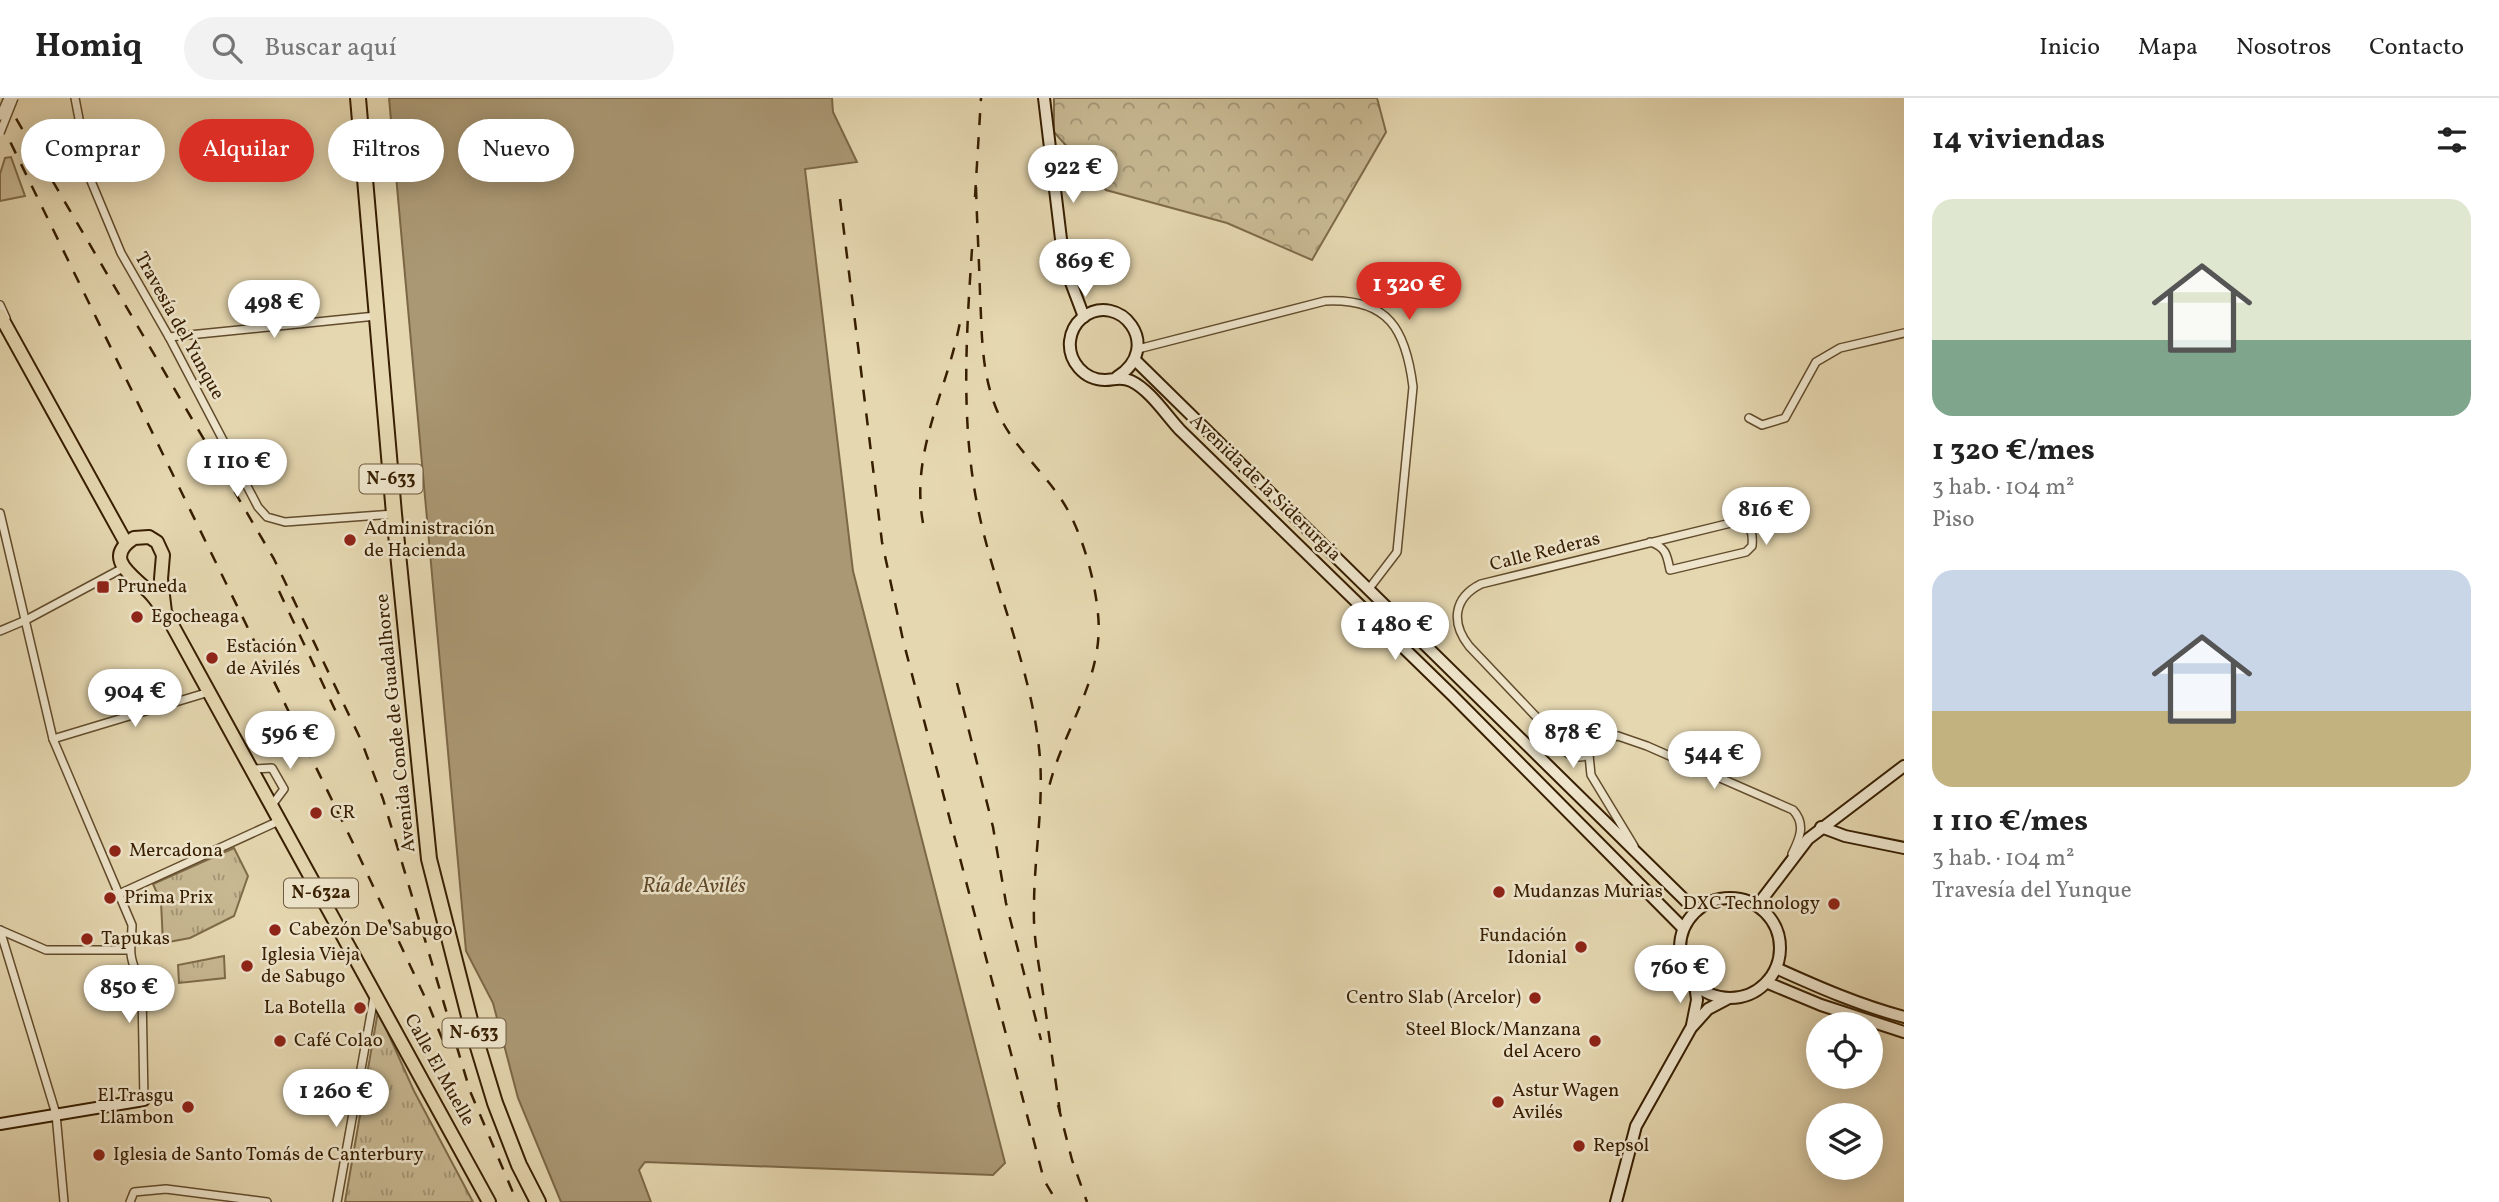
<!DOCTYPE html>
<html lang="es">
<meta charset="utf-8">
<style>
:root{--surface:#fff;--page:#f2f2f2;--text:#222;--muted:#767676;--line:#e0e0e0;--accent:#d93025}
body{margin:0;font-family:Vollkorn,serif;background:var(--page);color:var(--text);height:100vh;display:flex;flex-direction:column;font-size:26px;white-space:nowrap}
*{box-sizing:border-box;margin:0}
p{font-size:23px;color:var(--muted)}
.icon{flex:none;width:38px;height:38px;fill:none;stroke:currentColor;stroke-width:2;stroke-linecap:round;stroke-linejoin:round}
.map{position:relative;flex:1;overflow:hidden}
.panel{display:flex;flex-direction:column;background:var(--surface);width:595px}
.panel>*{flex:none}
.banner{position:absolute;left:21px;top:21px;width:665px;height:63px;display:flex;gap:14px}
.controls{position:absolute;left:1806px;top:914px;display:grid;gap:14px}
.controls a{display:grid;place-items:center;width:77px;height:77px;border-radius:50%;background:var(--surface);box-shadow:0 4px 18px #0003;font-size:35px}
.price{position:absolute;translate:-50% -60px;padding:0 16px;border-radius:24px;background:#fff;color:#222;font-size:23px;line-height:46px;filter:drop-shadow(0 2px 4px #0008)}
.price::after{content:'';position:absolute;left:50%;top:42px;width:21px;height:16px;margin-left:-10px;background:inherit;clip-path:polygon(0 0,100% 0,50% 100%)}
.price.active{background:var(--accent);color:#fff}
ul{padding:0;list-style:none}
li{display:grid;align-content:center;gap:14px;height:371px;padding:0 28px}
li span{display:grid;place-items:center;height:217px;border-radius:21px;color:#555}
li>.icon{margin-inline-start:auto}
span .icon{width:126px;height:126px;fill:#fffc;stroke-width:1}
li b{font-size:30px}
h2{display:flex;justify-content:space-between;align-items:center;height:84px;padding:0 28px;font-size:30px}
.pill{padding:0 24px;border-radius:32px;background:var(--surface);box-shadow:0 4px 18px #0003;font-size:24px;line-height:63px}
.pill.active{background:var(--accent);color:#fff}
header{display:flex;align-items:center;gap:42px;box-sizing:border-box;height:98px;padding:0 35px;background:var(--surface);border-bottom:2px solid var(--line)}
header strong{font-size:33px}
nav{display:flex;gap:38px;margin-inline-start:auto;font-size:24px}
.search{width:490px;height:63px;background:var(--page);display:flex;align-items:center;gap:18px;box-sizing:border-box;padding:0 24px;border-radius:38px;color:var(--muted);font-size:26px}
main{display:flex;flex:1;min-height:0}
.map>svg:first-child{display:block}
.green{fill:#c7b892;stroke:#7f6b49;stroke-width:2}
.forest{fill:url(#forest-crowns);stroke:#7f6b49;stroke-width:2}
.park{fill:url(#park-tufts);stroke:#7f6b49;stroke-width:2}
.water{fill:#aa9874;stroke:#7c6746;stroke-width:2}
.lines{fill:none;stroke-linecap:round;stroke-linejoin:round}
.street-casing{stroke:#624c2c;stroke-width:10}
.secondary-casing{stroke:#371e00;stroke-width:14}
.primary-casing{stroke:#371e00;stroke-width:16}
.highway-casing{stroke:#371e00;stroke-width:18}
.street{stroke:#eee5cc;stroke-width:7}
.secondary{stroke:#eee5cc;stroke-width:10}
.primary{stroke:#e5d7b0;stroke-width:12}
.highway{stroke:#e5d7b0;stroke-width:14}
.rail{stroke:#371e00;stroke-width:2.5;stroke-dasharray:12 12;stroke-linecap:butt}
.street-bridge-casing{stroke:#624c2c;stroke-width:10;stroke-linecap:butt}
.street-bridge{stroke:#eee5cc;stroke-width:7}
.poi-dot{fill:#8f2418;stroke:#eee5cc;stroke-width:2.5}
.labels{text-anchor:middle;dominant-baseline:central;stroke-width:5;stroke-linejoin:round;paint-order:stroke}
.shield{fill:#eee5cc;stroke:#6e5a3d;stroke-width:2}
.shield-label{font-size:18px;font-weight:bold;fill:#371e00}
.street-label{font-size:19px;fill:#371e00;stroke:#eee5cc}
.poi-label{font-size:19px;fill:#371e00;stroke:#eee5cc;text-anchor:start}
.water-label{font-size:21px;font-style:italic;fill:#5f4929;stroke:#eee5cc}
</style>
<header>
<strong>Homiq</strong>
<div class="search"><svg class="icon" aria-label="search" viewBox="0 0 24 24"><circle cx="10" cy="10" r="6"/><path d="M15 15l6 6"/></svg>Buscar aquí</div>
<nav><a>Inicio</a><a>Mapa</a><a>Nosotros</a><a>Contacto</a></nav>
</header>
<main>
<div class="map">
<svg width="1904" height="1104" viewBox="0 0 1904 1104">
<defs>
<pattern id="forest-crowns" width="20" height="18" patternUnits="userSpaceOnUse" patternTransform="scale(1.75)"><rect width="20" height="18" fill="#c7b892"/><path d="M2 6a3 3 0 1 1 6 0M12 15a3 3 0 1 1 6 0" fill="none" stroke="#a29575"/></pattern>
<pattern id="park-tufts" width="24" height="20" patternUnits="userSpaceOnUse" patternTransform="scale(1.75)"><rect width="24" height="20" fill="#c7b892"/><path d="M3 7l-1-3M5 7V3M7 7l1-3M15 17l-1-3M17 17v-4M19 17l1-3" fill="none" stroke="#a29575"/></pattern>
</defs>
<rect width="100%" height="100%" fill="#e5d7b0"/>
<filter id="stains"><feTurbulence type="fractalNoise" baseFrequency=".00286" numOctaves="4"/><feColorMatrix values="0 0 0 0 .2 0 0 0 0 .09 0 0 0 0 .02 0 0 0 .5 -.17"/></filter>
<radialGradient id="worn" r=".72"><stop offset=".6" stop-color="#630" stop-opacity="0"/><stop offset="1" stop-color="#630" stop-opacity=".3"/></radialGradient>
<polygon class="green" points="11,59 25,98 0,103 0,76 5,60"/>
<polygon class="forest" points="1054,0 1377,0 1386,34 1312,162 1227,125 1106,92 1054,34"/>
<g class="park">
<polygon points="234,750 248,778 234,818 190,840 163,845 161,804 153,786"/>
<polygon points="224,858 225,880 179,885 178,867"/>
<polygon points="378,913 414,993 473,1104 345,1104"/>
</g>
<polygon class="water" points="389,0 832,0 833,14 857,64 805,71 853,473 1005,1065 993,1077 645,1064 639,1072 651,1104 561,1104 518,1000 493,905 466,853"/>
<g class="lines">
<g class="street-casing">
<g id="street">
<polyline points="75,0 91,83 121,155 169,239 258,409 267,419 285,424 394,416"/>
<polyline points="0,207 6,220"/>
<polyline points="169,239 376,218"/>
<path d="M 1138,251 L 1325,203 C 1389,200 1406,232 1413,289 L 1397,454 L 1368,492"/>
<polyline points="1749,320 1762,327 1785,320 1816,264 1840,250 1904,235"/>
<path d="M 0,415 L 53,641 L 132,827 C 132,837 130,848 131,856 C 132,870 141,880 142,895 L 144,1002"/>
<polyline points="0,533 26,522 123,470"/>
<circle cx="1579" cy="640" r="19"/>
<path d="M 1561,634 L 1544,627 L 1469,548 C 1451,525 1453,500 1481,486 L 1735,424 L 1744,424 C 1752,431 1753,437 1752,448 L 1746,454 L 1670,472 C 1667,457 1666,449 1650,444"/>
<polyline points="53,641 209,594"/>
<path d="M 1599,642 L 1618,638 L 1647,648 L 1793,712 C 1806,726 1800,740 1792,756"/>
<polyline points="1589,657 1591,677 1634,748"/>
<polyline points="252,671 272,670 284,691 272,707"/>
<polyline points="119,796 281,722"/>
<polyline points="0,832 56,1016 64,1104"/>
<polyline points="0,832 46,852 130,852"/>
<polyline points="130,1104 134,1094 166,1091 267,1104"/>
<polyline points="337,1104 374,899"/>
</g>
</g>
<g class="secondary-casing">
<g id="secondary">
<polyline points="1044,0 1064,166 1084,219"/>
<polyline points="1135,262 1695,812"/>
<path d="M 1117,279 C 1165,249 1119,191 1082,220 C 1075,226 1071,234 1070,243 C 1068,263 1084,282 1105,282 C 1114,282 1121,278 1131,283 C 1150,292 1166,317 1180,332 L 1452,597 L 1683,830"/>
<polyline points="1821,729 1845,738 1904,750"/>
<circle cx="1730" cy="850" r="50"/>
<polyline points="1757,808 1808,741 1904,668"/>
<path d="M 1776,870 C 1818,889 1859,907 1904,919"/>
<polyline points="1768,885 1821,907 1904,934"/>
<polyline points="1692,927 1697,902 1695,886"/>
<polyline points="0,1026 144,1002"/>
<polyline points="1616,1104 1636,1028 1691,930 1708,911 1727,901"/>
</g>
</g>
<g class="primary-casing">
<g id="primary">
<polyline points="0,217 126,445"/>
<path d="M 165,514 L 161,481 L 163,457 L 157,444 L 149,439 L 134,440 C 103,460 131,476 147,492 C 154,498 159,507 165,514 L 489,1104"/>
</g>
</g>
<g class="highway-casing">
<polyline id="highway" points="358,0 394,416 429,761 471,926 495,1005 519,1067 538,1104"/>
</g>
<use href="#street" class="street"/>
<use href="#secondary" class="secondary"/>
<use href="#primary" class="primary"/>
<use href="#highway" class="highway"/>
<g class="rail">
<polyline points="4,0 274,461 361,642 383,701 470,993 517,1104"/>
<polyline points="0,23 352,743 429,908 447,953"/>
<path d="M 976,89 C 977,125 979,160 980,195 C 982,235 981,273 996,310 C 1009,344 1041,371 1061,401 C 1081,430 1095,481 1098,516 C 1105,583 1059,636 1047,698"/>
<polyline points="975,99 981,0"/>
<polyline points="840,101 882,444 903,542 1044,1082 1057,1104"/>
<path d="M 972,151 C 966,241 960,331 980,420 C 997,496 1031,573 1039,650 C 1045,703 1034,756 1034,809 C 1033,835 1038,862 1042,888 C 1048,930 1054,972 1060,1014"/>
<path d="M 923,425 C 910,353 947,294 960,224"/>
<polyline points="279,493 337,616"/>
<polyline points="957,585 993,729 1006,805 1041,942"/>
<polyline points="1058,1007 1072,1062 1087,1104"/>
</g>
<g class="street-bridge-casing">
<g id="street-bridge">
<polyline points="0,18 8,0"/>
<polyline points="0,35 14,0"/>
</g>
</g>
<use href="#street-bridge" class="street-bridge"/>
</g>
<g class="poi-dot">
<circle cx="350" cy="442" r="7"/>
<rect x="96" y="482" width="14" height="14" rx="3.5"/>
<circle cx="137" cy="519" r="7"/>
<circle cx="212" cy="560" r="7"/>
<circle cx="316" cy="715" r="7"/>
<circle cx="115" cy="753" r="7"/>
<circle cx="1499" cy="794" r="7"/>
<circle cx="110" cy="800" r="7"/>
<circle cx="1834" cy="806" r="7"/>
<circle cx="275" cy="832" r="7"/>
<circle cx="87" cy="841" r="7"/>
<circle cx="1581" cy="849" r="7"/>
<circle cx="247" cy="868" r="7"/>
<circle cx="1535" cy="900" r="7"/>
<circle cx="360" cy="910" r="7"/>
<circle cx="280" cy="943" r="7"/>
<circle cx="1595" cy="943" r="7"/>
<circle cx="1498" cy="1004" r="7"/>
<circle cx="188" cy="1009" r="7"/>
<circle cx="1579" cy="1048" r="7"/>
<circle cx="99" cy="1057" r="7"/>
</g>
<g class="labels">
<g class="shield">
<rect x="359.5" y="366.5" width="63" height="29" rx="5"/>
<rect x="284" y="780.5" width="74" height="29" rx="5"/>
<rect x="442.5" y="920.5" width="63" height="29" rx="5"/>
</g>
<g class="shield-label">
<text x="391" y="381">N-633</text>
<text x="321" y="795">N-632a</text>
<text x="474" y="935">N-633</text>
</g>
<g class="street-label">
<text transform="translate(179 228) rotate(61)">Travesía del Yunque</text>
<text transform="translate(1265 390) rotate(44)">Avenida de la Siderurgia</text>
<text transform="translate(1545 454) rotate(-14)">Calle Rederas</text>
<text transform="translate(396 625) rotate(-96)">Avenida Conde de Guadalhorce</text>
<text transform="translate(439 972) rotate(61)">Calle El Muelle</text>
</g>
<g class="poi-label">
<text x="364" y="431">Administración<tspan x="364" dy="22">de Hacienda</tspan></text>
<text x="117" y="489">Pruneda</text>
<text x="151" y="519">Egocheaga</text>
<text x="226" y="549">Estación<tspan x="226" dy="22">de Avilés</tspan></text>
<text x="330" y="715">CR</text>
<text x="129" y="753">Mercadona</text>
<text x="1513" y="794">Mudanzas Murias</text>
<text x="124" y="800">Prima Prix</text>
<text x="1820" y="806" text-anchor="end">DXC Technology</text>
<text x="289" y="832">Cabezón De Sabugo</text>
<text x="1567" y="838" text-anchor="end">Fundación<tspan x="1567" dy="22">Idonial</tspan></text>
<text x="101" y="841">Tapukas</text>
<text x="261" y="857">Iglesia Vieja<tspan x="261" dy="22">de Sabugo</tspan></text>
<text x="1521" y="900" text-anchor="end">Centro Slab (Arcelor)</text>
<text x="346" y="910" text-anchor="end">La Botella</text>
<text x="1581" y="932" text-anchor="end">Steel Block/Manzana<tspan x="1581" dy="22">del Acero</tspan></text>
<text x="294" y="943">Café Colao</text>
<text x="1512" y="993">Astur Wagen<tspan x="1512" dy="22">Avilés</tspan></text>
<text x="174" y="998" text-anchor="end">El Trasgu<tspan x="174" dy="22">Llambon</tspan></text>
<text x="1593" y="1048">Repsol</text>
<text x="113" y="1057">Iglesia de Santo Tomás de Canterbury</text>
</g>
<g class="water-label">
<text x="694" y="788">Ría de Avilés</text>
</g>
</g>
<rect width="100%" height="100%" filter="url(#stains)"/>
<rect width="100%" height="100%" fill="url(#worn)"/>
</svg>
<div class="controls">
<a><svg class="icon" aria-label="locate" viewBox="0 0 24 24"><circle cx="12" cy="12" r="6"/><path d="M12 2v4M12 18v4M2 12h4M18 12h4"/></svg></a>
<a><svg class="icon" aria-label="layers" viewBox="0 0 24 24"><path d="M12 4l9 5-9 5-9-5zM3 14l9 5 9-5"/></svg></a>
</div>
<b class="price" style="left:1073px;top:107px">922 €</b>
<b class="price" style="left:1085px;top:201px">869 €</b>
<b class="price active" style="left:1409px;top:224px">1 320 €</b>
<b class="price" style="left:274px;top:242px">498 €</b>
<b class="price" style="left:237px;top:401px">1 110 €</b>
<b class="price" style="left:1766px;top:449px">816 €</b>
<b class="price" style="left:1395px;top:564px">1 480 €</b>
<b class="price" style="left:135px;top:631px">904 €</b>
<b class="price" style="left:1573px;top:672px">878 €</b>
<b class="price" style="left:290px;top:673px">596 €</b>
<b class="price" style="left:1714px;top:693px">544 €</b>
<b class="price" style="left:1680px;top:907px">760 €</b>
<b class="price" style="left:129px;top:927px">850 €</b>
<b class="price" style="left:336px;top:1031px">1 260 €</b>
<div class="banner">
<a class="pill">Comprar</a>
<a class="pill active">Alquilar</a>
<a class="pill">Filtros</a>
<a class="pill">Nuevo</a>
</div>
</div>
<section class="panel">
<h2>14 viviendas<svg class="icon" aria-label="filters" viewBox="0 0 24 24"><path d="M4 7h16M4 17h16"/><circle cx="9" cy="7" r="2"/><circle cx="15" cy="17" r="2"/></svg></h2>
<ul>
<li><span style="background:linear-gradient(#dfe7d0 65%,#7fa58c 0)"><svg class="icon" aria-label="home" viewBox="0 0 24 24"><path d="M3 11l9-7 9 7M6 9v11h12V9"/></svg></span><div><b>1 320 €/mes</b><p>3 hab. · 104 m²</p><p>Piso</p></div></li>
<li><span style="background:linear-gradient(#c9d6e8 65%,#c2b280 0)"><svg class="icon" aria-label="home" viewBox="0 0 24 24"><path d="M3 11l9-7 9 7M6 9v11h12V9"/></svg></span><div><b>1 110 €/mes</b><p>3 hab. · 104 m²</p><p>Travesía del Yunque</p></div></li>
</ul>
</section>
</main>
